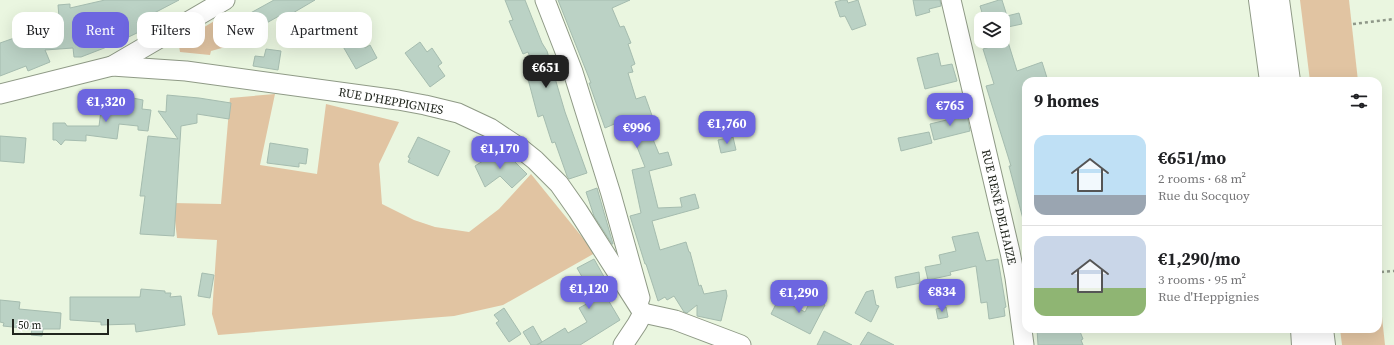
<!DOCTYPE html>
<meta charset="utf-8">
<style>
:root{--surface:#fff;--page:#f2f2f2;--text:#202124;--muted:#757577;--line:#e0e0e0;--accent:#6d66e0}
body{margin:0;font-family:"Source Serif 4",serif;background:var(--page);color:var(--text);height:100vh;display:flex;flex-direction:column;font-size:15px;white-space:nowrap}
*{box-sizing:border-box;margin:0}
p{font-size:13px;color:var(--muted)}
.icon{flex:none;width:22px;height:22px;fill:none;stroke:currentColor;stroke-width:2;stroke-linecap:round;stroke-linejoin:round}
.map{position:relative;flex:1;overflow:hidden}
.details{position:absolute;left:1022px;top:77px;width:360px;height:256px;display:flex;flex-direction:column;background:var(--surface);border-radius:12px;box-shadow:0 4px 16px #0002}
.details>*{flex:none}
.top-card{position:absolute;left:12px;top:12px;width:380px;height:36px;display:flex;gap:8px}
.buttons{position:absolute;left:974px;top:12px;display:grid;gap:8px}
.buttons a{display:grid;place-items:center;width:36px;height:36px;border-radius:8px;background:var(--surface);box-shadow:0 4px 16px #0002;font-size:20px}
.scale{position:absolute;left:12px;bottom:10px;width:97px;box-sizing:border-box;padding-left:4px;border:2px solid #20251d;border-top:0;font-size:11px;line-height:14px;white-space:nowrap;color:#20251d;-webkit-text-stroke:3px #fefefe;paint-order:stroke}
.price{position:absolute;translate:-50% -34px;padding:0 9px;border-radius:8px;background:var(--accent);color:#fff;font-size:13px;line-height:26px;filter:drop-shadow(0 1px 2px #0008)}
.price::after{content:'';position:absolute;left:50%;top:24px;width:12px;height:9px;margin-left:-6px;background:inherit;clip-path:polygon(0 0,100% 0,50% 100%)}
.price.current{background:#222;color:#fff}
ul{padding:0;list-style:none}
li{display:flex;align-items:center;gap:12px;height:100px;padding:0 12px}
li+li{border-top:1px solid var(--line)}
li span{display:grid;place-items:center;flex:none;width:112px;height:80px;border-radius:12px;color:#555}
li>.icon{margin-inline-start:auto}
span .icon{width:48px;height:48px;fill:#fffc;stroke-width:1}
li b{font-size:17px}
h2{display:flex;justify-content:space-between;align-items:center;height:48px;padding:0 12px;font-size:17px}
.pill{padding:0 14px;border-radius:12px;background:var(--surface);box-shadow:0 4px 16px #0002;font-size:14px;line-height:36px}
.pill.current{background:var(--accent);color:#fff}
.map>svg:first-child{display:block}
.green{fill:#e1c4a2}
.building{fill:#bbd2c5;stroke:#a5bcaf}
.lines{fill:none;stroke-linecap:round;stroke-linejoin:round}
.minor-casing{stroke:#8f9a86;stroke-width:21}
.highway-casing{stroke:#8f9a86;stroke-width:24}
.path{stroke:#8f9889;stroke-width:2.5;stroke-dasharray:3 3;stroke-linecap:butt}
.minor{stroke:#fff;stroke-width:19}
.highway{stroke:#fff;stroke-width:22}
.labels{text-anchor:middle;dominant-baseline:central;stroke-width:3;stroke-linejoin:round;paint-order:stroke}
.street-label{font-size:12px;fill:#20251d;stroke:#fefefe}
</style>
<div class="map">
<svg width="1394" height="345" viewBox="0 0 1394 345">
<rect width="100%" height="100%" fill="#eaf6e0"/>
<g class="green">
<polygon points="1300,0 1349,0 1358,81 1310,81"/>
<polygon points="216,20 229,46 211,51 210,55 180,52 179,46 197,35 196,32"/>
<polygon points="275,94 260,165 317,174 326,104 399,122 379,164 382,204 414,220 435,227 469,232 499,209 531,174 595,253 503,305 454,316 218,335 212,314 217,240 177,238 173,203 221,204 230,98"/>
<polygon points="1378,279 1385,345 1342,345 1340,329 1378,329"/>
</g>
<g class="building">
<polygon points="105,0 179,0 137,22 141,31 112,45 81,57 74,57 73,48 45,50 50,62 28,71 26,66 0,76 0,43 20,36 19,32 35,26 35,25 53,19 53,18 59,17 58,5 70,4 70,8"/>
<polygon points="274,0 315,0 281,20 279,16 247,34 243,34 236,21"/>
<polygon points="505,0 525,0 542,43 547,51 565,112 587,173 569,179 567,176 555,142 552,143 543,115 538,117 528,79 538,77 528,52 523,54 509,21 513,20"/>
<polygon points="558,0 630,0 612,8 620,27 624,26 631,43 628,44 635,64 631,66 633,72 628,73 636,99 645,96 659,135 652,137 659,154 668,152 672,165 649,171 658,208 682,207 680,198 695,194 699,208 652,221 660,250 686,242 689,252 690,252 699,286 701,285 704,294 726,290 727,296 721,321 697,316 697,305 687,313 684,312 674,296 667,300 665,297 658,301 646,264 645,264 630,216 641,213 632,170 645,167 626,119 605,128 589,83 591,83"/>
<polygon points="842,0 847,0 848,3 858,0 866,25 852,30 845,16 840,17 835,2"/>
<polygon points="913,0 940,0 941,6 929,9 930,12 916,16"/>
<polygon points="999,0 1002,0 1007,16 1019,13 1022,24 1003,28 1003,19 984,19 980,6"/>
<polygon points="358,34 365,48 370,45 377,58 356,69 341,43"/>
<polygon points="420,42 427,52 432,48 442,63 438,66 445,76 430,87 405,53"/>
<polygon points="1008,42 1017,71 1042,62 1048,81 1026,81 1026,218 1023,219 1009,166 1011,166 986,86 994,84 983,49"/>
<polygon points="266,49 281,51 278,70 253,66 255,56 264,57"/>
<polygon points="938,53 941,66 952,64 957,81 925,89 917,58"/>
<polygon points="167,95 199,98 231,103 229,119 197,114 197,123 181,126 174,236 140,234 145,196 140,196 148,136 178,139 158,111 166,112"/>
<polygon points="133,98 143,100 142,109 151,110 148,131 138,130 138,126 119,124 117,139 86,135 86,141 65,140 61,145 56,140 53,140 53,123 65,123 67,126 99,126 102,103 131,107"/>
<polygon points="967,115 970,131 934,140 930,124"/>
<polygon points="929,132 932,143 901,151 898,138"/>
<polygon points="0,136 26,138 24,163 0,161"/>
<polygon points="418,137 450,151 438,176 408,162 410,158 408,157"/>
<polygon points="733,137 736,150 721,153 718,140"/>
<polygon points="270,143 308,149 306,164 299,163 299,167 267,163"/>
<polygon points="504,151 527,174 512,188 500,176 485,187 475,166 489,157 500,155"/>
<polygon points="597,188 613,244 612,244 594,216 586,192"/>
<polygon points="978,232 986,261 998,259 1006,307 1004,308 1005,316 989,319 987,302 981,303 976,266 950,272 951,275 928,280 925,267 941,264 939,255 956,251 952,237"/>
<polygon points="594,259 611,289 604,293 620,320 580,345 537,345 565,328 568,333 587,322 579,308 594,300 584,282 585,282 577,268"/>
<polygon points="919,272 920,283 897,288 895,277"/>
<polygon points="202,273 214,275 210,298 198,296"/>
<polygon points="141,289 165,291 165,293 171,293 170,297 181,296 185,325 136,332 135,324 101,325 101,322 70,320 70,297 140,297"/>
<polygon points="873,290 876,305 879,306 871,322 855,313 866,292"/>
<polygon points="779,298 805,312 812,298 825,305 810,334 771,314"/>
<polygon points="0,300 20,302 19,309 61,313 60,329 43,329 42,336 31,335 32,329 3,326 4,323 0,322"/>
<polygon points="946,307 948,317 938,319 936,309"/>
<polygon points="504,308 521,334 509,342 496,323 499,321 494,315"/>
<polygon points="533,326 542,342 536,345 531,345 523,332"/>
<polygon points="1037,329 1079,329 1083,339 1081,340 1083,345 1038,345"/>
<polygon points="824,331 852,345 817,345"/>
<polygon points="868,332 894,345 860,345"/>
</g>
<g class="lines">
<g class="minor-casing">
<g id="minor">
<polyline points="545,0 573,72 611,194 640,298"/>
<polyline points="951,0 1010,252 1015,278 1024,345"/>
<polyline points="112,66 225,0"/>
<polyline points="0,94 112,66 186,71 398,100 425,105 458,113 490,128 520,148 535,160 559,184 578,211 643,313 675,320 741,345"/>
<polyline points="623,345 637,324 643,313"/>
</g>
</g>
<g class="highway-casing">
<g id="highway">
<polyline points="1260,0 1271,81"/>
<polyline points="1278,0 1289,81"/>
<polyline points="1302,329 1303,345"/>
<polyline points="1322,329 1324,345"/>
</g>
</g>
<g class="path">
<polyline points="1353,24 1394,19"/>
<polyline points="1381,272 1394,271"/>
</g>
<use href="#minor" class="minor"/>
<use href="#highway" class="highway"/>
</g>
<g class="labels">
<g class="street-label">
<text transform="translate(391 101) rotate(10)">RUE D'HEPPIGNIES</text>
<text transform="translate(999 207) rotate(77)">RUE RENÉ DELHAIZE</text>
</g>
</g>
</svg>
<div class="buttons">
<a><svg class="icon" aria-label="layers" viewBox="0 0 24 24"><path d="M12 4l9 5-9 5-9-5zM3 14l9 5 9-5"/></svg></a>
</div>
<div class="scale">50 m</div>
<b class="price current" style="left:546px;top:89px">€651</b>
<b class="price" style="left:106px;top:123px">€1,320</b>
<b class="price" style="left:950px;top:127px">€765</b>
<b class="price" style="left:727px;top:145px">€1,760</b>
<b class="price" style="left:637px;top:149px">€996</b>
<b class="price" style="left:500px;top:170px">€1,170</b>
<b class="price" style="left:589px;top:310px">€1,120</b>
<b class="price" style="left:942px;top:313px">€834</b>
<b class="price" style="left:799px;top:314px">€1,290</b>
<div class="top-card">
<a class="pill">Buy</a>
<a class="pill current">Rent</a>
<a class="pill">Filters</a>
<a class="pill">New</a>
<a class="pill">Apartment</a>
</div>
<section class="details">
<h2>9 homes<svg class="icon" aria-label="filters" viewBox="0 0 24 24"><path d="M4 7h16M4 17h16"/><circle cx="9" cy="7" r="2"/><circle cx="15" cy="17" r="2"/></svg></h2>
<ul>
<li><span style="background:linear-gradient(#bfe0f5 75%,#9aa5b1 0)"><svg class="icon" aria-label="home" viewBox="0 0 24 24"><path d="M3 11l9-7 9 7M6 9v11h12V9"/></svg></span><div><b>€651/mo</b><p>2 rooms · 68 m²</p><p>Rue du Socquoy</p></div></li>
<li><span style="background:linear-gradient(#c9d6e8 65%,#8fb573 0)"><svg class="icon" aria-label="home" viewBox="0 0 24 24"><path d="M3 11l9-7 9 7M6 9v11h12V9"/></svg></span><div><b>€1,290/mo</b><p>3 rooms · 95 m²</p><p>Rue d'Heppignies</p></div></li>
</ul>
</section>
</div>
